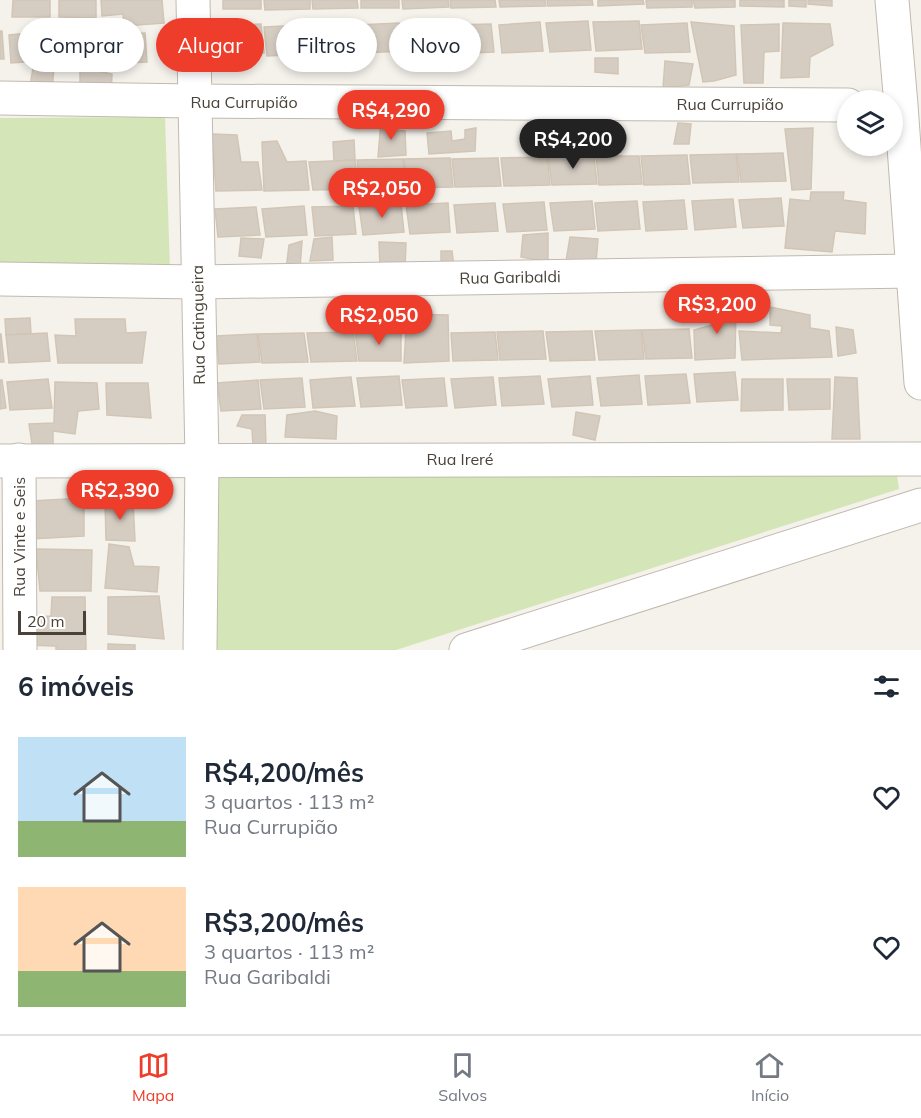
<!DOCTYPE html>
<html lang="pt">
<meta charset="utf-8">
<style>
:root{--surface:#fff;--page:#f6f6f7;--text:#1f2937;--muted:#747a83;--line:#e0e1e3;--accent:#ee3d2a}
body{margin:0;font-family:Mulish,sans-serif;background:var(--page);color:var(--text);height:100vh;display:flex;flex-direction:column;font-size:22px;white-space:nowrap}
*{box-sizing:border-box;margin:0}
p{font-size:20px;color:var(--muted)}
.icon{flex:none;width:33px;height:33px;fill:none;stroke:currentColor;stroke-width:2;stroke-linecap:round;stroke-linejoin:round}
.map{position:relative;height:650px;overflow:hidden}
.drawer{display:flex;flex-direction:column;background:var(--surface);flex:1}
.drawer>*{flex:none}
.guide{position:absolute;left:18px;top:18px;width:600px;height:54px;display:flex;gap:12px}
.controls{position:absolute;left:837px;top:90px;display:grid;gap:12px}
.controls a{display:grid;place-items:center;width:66px;height:66px;border-radius:50%;background:var(--surface);box-shadow:0 3px 9px #0003;font-size:30px}
.scale{position:absolute;left:18px;bottom:15px;width:68px;box-sizing:border-box;padding-left:6px;border:3px solid #49423a;border-top:0;font-size:16px;line-height:21px;white-space:nowrap;color:#49423a;-webkit-text-stroke:4px #fff;paint-order:stroke}
.price{position:absolute;translate:-50% -51px;padding:0 14px;border-radius:21px;background:var(--accent);color:#fff;font-size:20px;line-height:39px;filter:drop-shadow(0 2px 3px #0008)}
.price::after{content:'';position:absolute;left:50%;top:36px;width:18px;height:14px;margin-left:-9px;background:inherit;clip-path:polygon(0 0,100% 0,50% 100%)}
.price.selected{background:#222;color:#fff}
ul{padding:0;list-style:none}
li{display:flex;align-items:center;gap:18px;height:150px;padding:0 18px}
li span{display:grid;place-items:center;flex:none;width:168px;height:120px;border-radius:0px;color:#555}
li>.icon{margin-inline-start:auto}
span .icon{width:72px;height:72px;fill:#fffc;stroke-width:1}
li b{font-size:26px}
h2{display:flex;justify-content:space-between;align-items:center;height:72px;padding:0 18px;font-size:26px}
.pill{padding:0 21px;border-radius:27px;background:var(--surface);box-shadow:0 3px 9px #0003;font-size:21px;line-height:54px}
.pill.selected{background:var(--accent);color:#fff}
.tab-bar{display:flex;justify-content:space-around;align-items:center;height:84px;border-top:2px solid var(--line);background:var(--surface);font-size:16px;color:var(--muted)}
.tab-bar a{display:grid;justify-items:center;gap:3px}
.tab-bar .selected{color:var(--accent)}
.map>svg:first-child{display:block}
.green{fill:#d4e6b7}
.building{fill:#d6cdc2;stroke:#d1c5b5;stroke-width:1.5}
.lines{fill:none;stroke-linecap:round;stroke-linejoin:round}
.minor-casing{stroke:#c0b9af;stroke-width:35}
.minor{stroke:#fff;stroke-width:33}
.labels{text-anchor:middle;dominant-baseline:central;stroke-width:5;stroke-linejoin:round;paint-order:stroke}
.street-label{font-size:16px;fill:#49423a;stroke:#fff}
</style>
<div class="map">
<svg width="921" height="650" viewBox="0 0 921 650">
<rect width="100%" height="100%" fill="#f5f2ec"/>
<g class="green">
<polygon points="165,117 170,270 0,268 0,118"/>
<polygon points="895,461 899,489 396,650 195,650 196,469"/>
</g>
<g class="building">
<polygon points="13,0 50,0 50,17 12,17"/>
<polygon points="59,0 96,0 96,18 59,17"/>
<polygon points="101,0 162,0 164,23 124,26 123,14 102,16"/>
<rect x="223" y="0" width="38" height="9"/>
<polygon points="264,0 310,0 310,9 265,10"/>
<polygon points="312,0 357,0 358,8 313,9"/>
<rect x="361" y="0" width="38" height="8"/>
<polygon points="402,0 448,0 449,7 403,9"/>
<polygon points="450,0 495,0 496,7 451,8"/>
<polygon points="499,0 545,0 546,6 500,7"/>
<polygon points="547,0 592,0 593,5 548,6"/>
<polygon points="598,0 643,0 644,4 598,6"/>
<polygon points="646,0 692,0 692,7 647,8"/>
<polygon points="693,0 735,0 735,7 695,8"/>
<polygon points="740,0 784,0 784,7 740,6"/>
<polygon points="789,0 806,0 806,7 789,6"/>
<polygon points="808,0 832,0 832,6 808,4"/>
<polygon points="588,21 591,50 550,52 546,23"/>
<polygon points="639,21 642,49 596,51 593,22"/>
<polygon points="540,22 543,51 502,53 499,25"/>
<polygon points="691,22 734,26 736,75 714,81 703,82"/>
<polygon points="399,23 402,51 361,53 357,25"/>
<polygon points="687,23 690,52 645,53 641,25"/>
<polygon points="783,23 830,24 833,45 810,57 809,77 781,78"/>
<polygon points="261,24 264,53 223,55 219,26"/>
<polygon points="443,24 446,52 405,54 402,26"/>
<polygon points="491,24 494,52 453,54 449,25"/>
<polygon points="779,24 779,51 764,52 763,83 744,83 741,25"/>
<polygon points="305,25 308,54 267,56 264,27"/>
<polygon points="353,25 356,53 315,55 311,27"/>
<polygon points="0,31 2,31 4,59 0,59"/>
<polygon points="50,31 52,60 11,63 9,35"/>
<polygon points="96,32 98,61 57,64 55,35"/>
<polygon points="145,33 147,62 103,64 101,35"/>
<polygon points="595,58 618,58 618,74 595,72"/>
<polygon points="665,61 693,64 689,85 663,88"/>
<polygon points="54,67 52,91 29,92 33,68"/>
<polygon points="80,67 112,74 111,94 80,92"/>
<polygon points="391,119 392,130 405,131 406,155 378,157 381,121"/>
<polygon points="678,123 691,124 689,144 674,144"/>
<polygon points="476,128 475,151 429,154 427,133 451,131 452,141 465,139 465,130"/>
<polygon points="813,128 811,189 792,190 785,129"/>
<polygon points="212,134 237,135 241,162 258,162 262,190 216,191"/>
<polygon points="572,138 570,156 548,157 545,140"/>
<polygon points="354,140 355,160 334,161 333,142"/>
<polygon points="277,141 287,162 306,161 309,190 264,191 262,142"/>
<polygon points="783,153 786,181 741,182 737,154"/>
<polygon points="736,154 739,182 693,183 690,155"/>
<polygon points="687,155 690,184 644,185 641,156"/>
<polygon points="594,156 597,184 552,185 548,157"/>
<polygon points="596,156 639,156 642,184 599,185"/>
<polygon points="547,157 550,185 504,186 501,158"/>
<polygon points="450,158 453,187 407,188 404,159"/>
<polygon points="498,158 501,186 455,187 452,159"/>
<polygon points="403,159 406,187 361,189 357,160"/>
<polygon points="355,160 359,189 313,190 309,162"/>
<polygon points="811,192 844,192 843,200 866,203 865,234 835,231 832,252 785,248 790,199 810,201"/>
<polygon points="781,198 784,226 743,228 739,200"/>
<polygon points="733,199 736,227 695,230 692,201"/>
<polygon points="684,200 687,229 646,231 643,202"/>
<polygon points="592,201 595,229 554,231 550,203"/>
<polygon points="637,201 640,229 598,231 595,203"/>
<polygon points="544,202 547,230 507,232 503,204"/>
<polygon points="448,203 450,232 410,234 406,205"/>
<polygon points="495,203 498,231 457,233 454,205"/>
<polygon points="401,204 404,232 363,235 359,206"/>
<polygon points="304,206 307,235 266,237 262,209"/>
<polygon points="353,206 356,234 315,236 312,207"/>
<polygon points="256,207 260,235 218,237 215,209"/>
<polygon points="548,233 548,262 521,257 523,235"/>
<polygon points="332,237 333,260 310,261 314,239"/>
<polygon points="570,237 598,239 596,263 566,261"/>
<polygon points="241,238 264,239 261,258 239,256"/>
<polygon points="302,241 300,268 286,270 289,245"/>
<polygon points="379,242 406,243 405,268 380,267"/>
<polygon points="441,251 452,251 454,267 441,268"/>
<polygon points="711,305 736,307 735,358 695,360 694,330 712,325"/>
<polygon points="770,307 810,315 810,328 829,331 832,357 742,360 739,331 781,333 782,326 770,325"/>
<polygon points="407,314 448,315 449,361 404,363"/>
<polygon points="30,318 31,334 6,335 5,319"/>
<polygon points="75,319 125,319 126,333 146,332 142,363 58,363 55,335 76,336"/>
<polygon points="836,327 853,330 856,353 838,356"/>
<polygon points="689,329 692,358 646,359 642,330"/>
<polygon points="641,330 644,359 599,360 595,331"/>
<polygon points="401,331 401,361 359,361 355,332"/>
<polygon points="543,331 546,359 500,360 497,332"/>
<polygon points="592,331 595,360 550,361 546,332"/>
<polygon points="353,332 357,361 311,362 307,333"/>
<polygon points="495,332 498,360 453,361 451,333"/>
<polygon points="47,333 50,361 9,363 6,335"/>
<polygon points="304,333 308,362 262,363 258,334"/>
<polygon points="0,334 1,334 4,362 0,362"/>
<polygon points="257,334 260,362 219,364 216,336"/>
<polygon points="735,372 738,400 697,402 694,374"/>
<polygon points="686,374 690,403 648,405 645,376"/>
<polygon points="639,375 642,404 601,406 597,378"/>
<polygon points="399,376 402,405 361,407 357,378"/>
<polygon points="540,376 544,404 502,406 499,378"/>
<polygon points="590,376 593,405 552,407 548,379"/>
<polygon points="351,377 355,406 313,408 310,380"/>
<polygon points="493,377 496,405 455,408 451,379"/>
<polygon points="835,377 857,378 860,439 832,439"/>
<polygon points="302,378 305,407 264,409 260,380"/>
<polygon points="444,378 447,406 406,408 402,380"/>
<polygon points="48,379 52,408 10,410 7,382"/>
<polygon points="742,379 783,379 783,410 741,411"/>
<polygon points="787,379 830,379 830,409 789,410"/>
<polygon points="0,380 2,380 6,408 0,409"/>
<polygon points="258,380 261,409 221,411 217,383"/>
<polygon points="55,382 97,383 99,409 78,411 75,434 53,431 53,444 32,444 29,424 54,423"/>
<polygon points="106,383 148,383 151,418 107,415"/>
<polygon points="315,411 337,416 336,439 285,437 287,415"/>
<polygon points="576,412 600,416 595,440 573,435"/>
<polygon points="242,415 265,415 266,446 253,446 252,429 237,426"/>
<polygon points="84,498 84,536 31,539 31,501"/>
<polygon points="105,500 133,501 135,541 106,540"/>
<polygon points="109,544 129,547 134,566 159,567 157,592 105,588"/>
<polygon points="36,549 92,550 91,591 40,591"/>
<polygon points="159,596 164,639 108,634 108,597"/>
<polygon points="52,597 85,597 86,650 56,650 56,646 25,645 24,617 51,616"/>
<polygon points="108,644 135,645 135,650 108,650"/>
</g>
<g class="lines">
<g class="minor-casing">
<g id="minor">
<polyline points="193,0 202,459 200,650"/>
<polyline points="892,0 901,105 921,383"/>
<polyline points="0,98 193,101 848,105"/>
<polyline points="0,279 197,282 913,271"/>
<polyline points="19,460 20,650"/>
<polyline points="0,461 921,459"/>
<polyline points="466,650 921,505"/>
</g>
</g>
<use href="#minor" class="minor"/>
</g>
<g class="labels">
<g class="street-label">
<text x="244" y="102">Rua Currupião</text>
<text x="730" y="104">Rua Currupião</text>
<text transform="translate(510 277) rotate(-1)">Rua Garibaldi</text>
<text transform="translate(198 325) rotate(-91)">Rua Catingueira</text>
<text x="460" y="459">Rua Ireré</text>
<text transform="translate(19 537) rotate(-90)">Rua Vinte e Seis</text>
</g>
</g>
</svg>
<div class="controls">
<a><svg class="icon" aria-label="layers" viewBox="0 0 24 24"><path d="M12 4l9 5-9 5-9-5zM3 14l9 5 9-5"/></svg></a>
</div>
<div class="scale">20 m</div>
<b class="price" style="left:391px;top:141px">R$4,290</b>
<b class="price selected" style="left:573px;top:170px">R$4,200</b>
<b class="price" style="left:382px;top:219px">R$2,050</b>
<b class="price" style="left:717px;top:335px">R$3,200</b>
<b class="price" style="left:379px;top:346px">R$2,050</b>
<b class="price" style="left:120px;top:521px">R$2,390</b>
<div class="guide">
<a class="pill">Comprar</a>
<a class="pill selected">Alugar</a>
<a class="pill">Filtros</a>
<a class="pill">Novo</a>
</div>
</div>
<section class="drawer">
<h2>6 imóveis<svg class="icon" aria-label="filters" viewBox="0 0 24 24"><path d="M4 7h16M4 17h16"/><circle cx="9" cy="7" r="2"/><circle cx="15" cy="17" r="2"/></svg></h2>
<ul>
<li><span style="background:linear-gradient(#bfe0f5 70%,#8fb573 0)"><svg class="icon" aria-label="home" viewBox="0 0 24 24"><path d="M3 11l9-7 9 7M6 9v11h12V9"/></svg></span><div><b>R$4,200/mês</b><p>3 quartos · 113 m²</p><p>Rua Currupião</p></div><svg class="icon" aria-label="heart" viewBox="0 0 24 24"><path d="M12 20l-8-8c-3-5 5-10 8-4 3-6 11-1 8 4z"/></svg></li>
<li><span style="background:linear-gradient(#ffd9b3 70%,#8fb573 0)"><svg class="icon" aria-label="home" viewBox="0 0 24 24"><path d="M3 11l9-7 9 7M6 9v11h12V9"/></svg></span><div><b>R$3,200/mês</b><p>3 quartos · 113 m²</p><p>Rua Garibaldi</p></div><svg class="icon" aria-label="heart" viewBox="0 0 24 24"><path d="M12 20l-8-8c-3-5 5-10 8-4 3-6 11-1 8 4z"/></svg></li>
</ul>
</section>
<nav class="tab-bar">
<a class="selected"><svg class="icon" aria-label="map" viewBox="0 0 24 24"><path d="M3 6l6-2 6 2 6-2v14l-6 2-6-2-6 2zM9 4v14M15 6v14"/></svg>Mapa</a>
<a><svg class="icon" aria-label="saved" viewBox="0 0 24 24"><path d="M7 4h10v16l-5-4-5 4z"/></svg>Salvos</a>
<a><svg class="icon" aria-label="home" viewBox="0 0 24 24"><path d="M3 11l9-7 9 7M6 9v11h12V9"/></svg>Início</a>
</nav>
